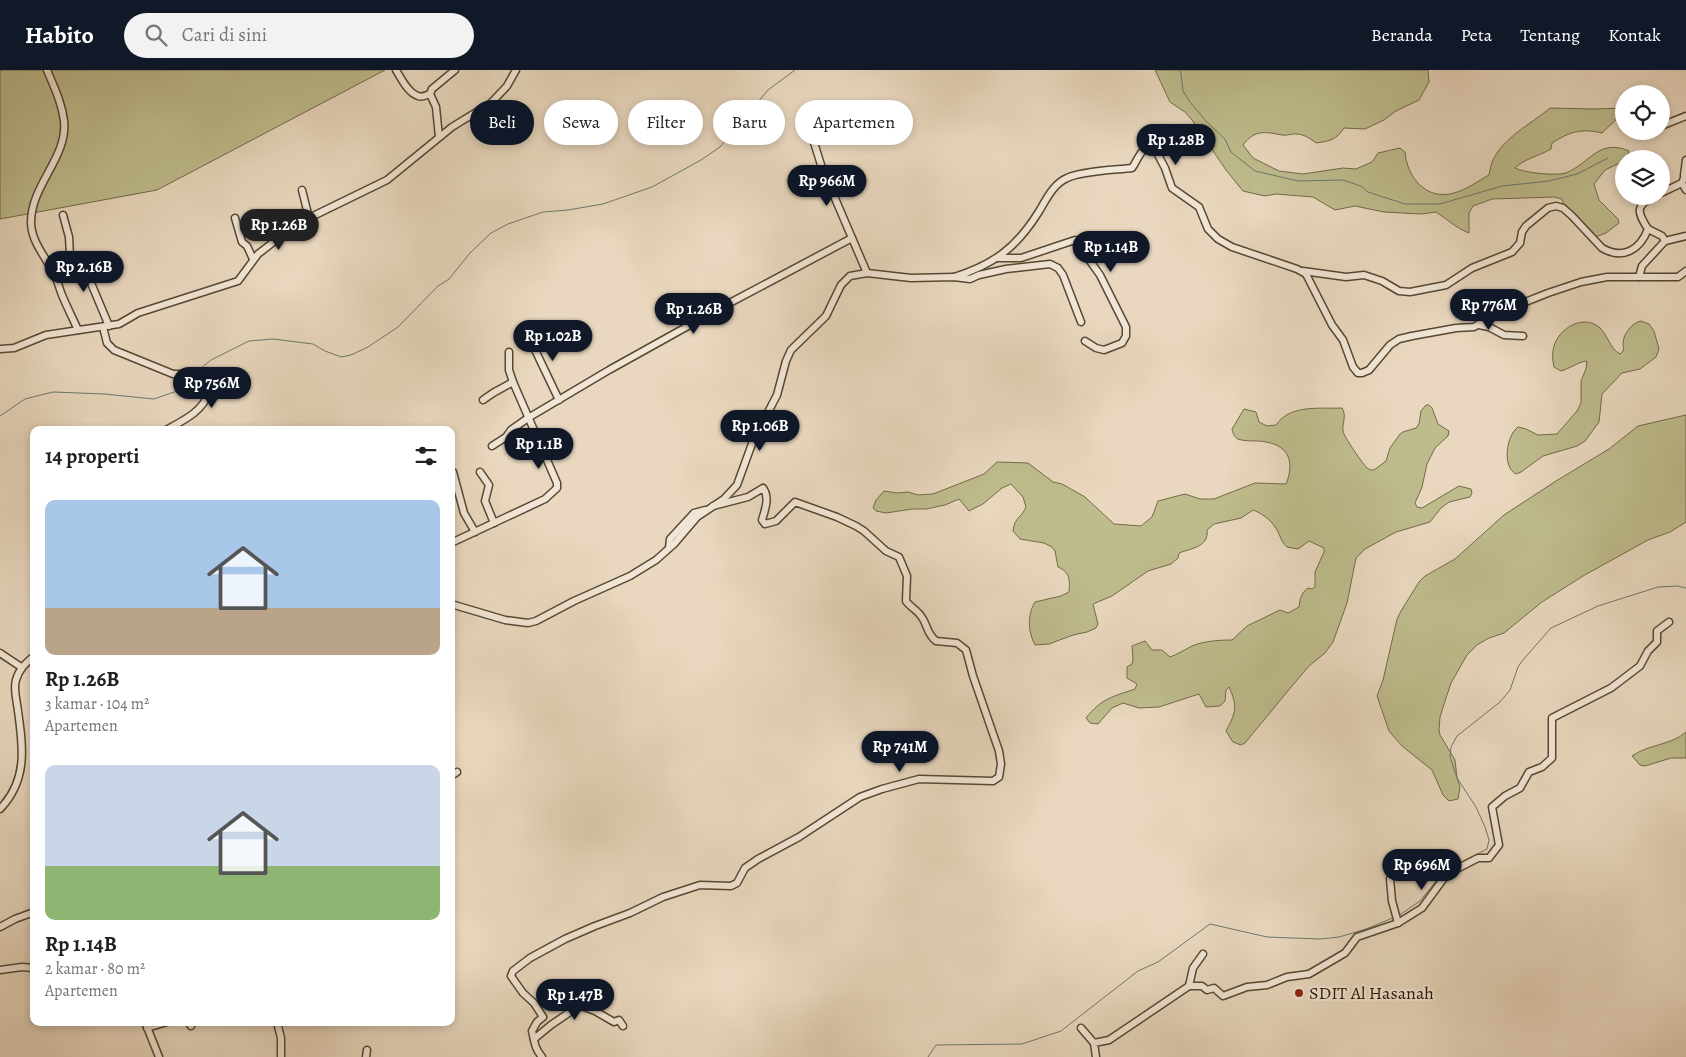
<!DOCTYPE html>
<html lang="id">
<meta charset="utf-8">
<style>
:root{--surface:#fff;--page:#f2f2f2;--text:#202124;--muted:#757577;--accent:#111827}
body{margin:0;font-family:Alegreya,serif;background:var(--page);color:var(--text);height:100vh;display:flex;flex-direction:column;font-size:19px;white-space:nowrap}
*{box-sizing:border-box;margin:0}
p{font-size:16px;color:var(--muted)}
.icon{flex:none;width:28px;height:28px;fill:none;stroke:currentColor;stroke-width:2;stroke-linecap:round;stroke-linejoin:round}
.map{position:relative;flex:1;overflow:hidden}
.panel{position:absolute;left:30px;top:356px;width:425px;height:600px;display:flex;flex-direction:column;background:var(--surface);border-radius:10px;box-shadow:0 2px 8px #0003}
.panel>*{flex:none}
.top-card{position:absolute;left:470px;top:30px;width:475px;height:45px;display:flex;gap:10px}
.buttons{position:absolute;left:1615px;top:15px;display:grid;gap:10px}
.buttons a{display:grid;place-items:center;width:55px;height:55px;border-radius:50%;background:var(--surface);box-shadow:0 2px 8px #0003;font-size:25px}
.price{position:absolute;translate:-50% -42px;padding:0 11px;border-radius:18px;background:var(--accent);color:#fff;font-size:16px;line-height:32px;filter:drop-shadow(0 1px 2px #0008)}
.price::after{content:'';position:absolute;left:50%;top:30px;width:15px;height:11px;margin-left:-8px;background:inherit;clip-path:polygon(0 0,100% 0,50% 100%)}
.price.current{background:#222;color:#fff}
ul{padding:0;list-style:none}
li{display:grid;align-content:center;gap:10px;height:265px;padding:0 15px}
li span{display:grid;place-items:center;height:155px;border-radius:10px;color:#555}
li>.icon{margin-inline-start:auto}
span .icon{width:90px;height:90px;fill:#fffc;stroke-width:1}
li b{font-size:21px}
h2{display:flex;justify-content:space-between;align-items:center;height:60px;padding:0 15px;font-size:21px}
.chip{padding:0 18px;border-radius:22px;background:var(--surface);box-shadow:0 2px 8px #0003;font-size:18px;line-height:45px}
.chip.current{background:var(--accent);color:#fff}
header{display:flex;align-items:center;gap:30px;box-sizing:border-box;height:70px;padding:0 25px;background:var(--accent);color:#fff}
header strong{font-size:24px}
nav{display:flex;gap:28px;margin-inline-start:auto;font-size:18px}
.search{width:350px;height:45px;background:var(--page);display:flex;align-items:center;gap:12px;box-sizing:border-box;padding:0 18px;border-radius:28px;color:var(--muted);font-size:19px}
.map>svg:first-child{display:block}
.green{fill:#bebc8d;stroke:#726a48}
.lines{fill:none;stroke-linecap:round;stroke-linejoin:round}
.stream{stroke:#69796e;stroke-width:1}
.minor-casing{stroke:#564833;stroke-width:9}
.minor{stroke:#f1e6d5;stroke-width:6}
.poi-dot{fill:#8f2418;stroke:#f1e6d5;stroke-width:2}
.labels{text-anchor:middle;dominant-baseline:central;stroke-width:4;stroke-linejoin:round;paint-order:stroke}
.poi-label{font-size:18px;fill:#251804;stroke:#f1e6d5;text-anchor:start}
</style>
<header>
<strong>Habito</strong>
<div class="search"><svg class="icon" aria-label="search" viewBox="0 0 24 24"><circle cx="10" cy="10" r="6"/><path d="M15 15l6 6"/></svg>Cari di sini</div>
<nav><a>Beranda</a><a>Peta</a><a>Tentang</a><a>Kontak</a></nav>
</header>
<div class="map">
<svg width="1686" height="987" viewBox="0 0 1686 987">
<rect width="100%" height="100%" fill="#e9d8bf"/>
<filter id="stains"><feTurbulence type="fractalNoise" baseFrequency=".004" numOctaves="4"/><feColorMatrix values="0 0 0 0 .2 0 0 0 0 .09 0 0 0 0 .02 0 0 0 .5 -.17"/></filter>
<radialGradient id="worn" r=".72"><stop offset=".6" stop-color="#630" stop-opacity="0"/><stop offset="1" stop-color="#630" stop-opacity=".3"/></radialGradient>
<g class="green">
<polygon points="0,0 385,0 157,120 0,149"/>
<path d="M 1155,0 L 1428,0 L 1429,12 L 1419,30 L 1396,41 L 1384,50 L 1365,59 L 1344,58 C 1336,70 1330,71 1316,73 C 1311,69 1305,65 1298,64 C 1293,63 1288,66 1282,65 C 1265,62 1255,59 1243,75 L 1253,88 L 1279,101 L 1303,104 L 1343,98 L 1356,99 L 1372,92 L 1378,83 L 1400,78 L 1405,82 C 1407,107 1426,131 1454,123 C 1466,120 1478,111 1489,105 C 1490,100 1491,94 1493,90 C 1504,67 1531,54 1550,38 L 1593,39 L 1624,38 L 1622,44 L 1602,63 C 1581,58 1569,62 1552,73 L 1551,79 C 1539,86 1524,89 1515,98 C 1525,103 1555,106 1566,103 C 1590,93 1599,68 1629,81 L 1627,89 L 1624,89 L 1624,91 L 1605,100 L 1594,114 L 1599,130 L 1618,149 L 1619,153 L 1606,163 L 1590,169 L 1566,145 L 1562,129 L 1554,127 L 1492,129 L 1473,136 L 1469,143 L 1469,163 C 1456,158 1447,149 1436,142 L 1421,144 L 1384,142 L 1355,136 L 1335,140 L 1313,127 L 1276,124 L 1265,126 L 1243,121 L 1226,100 L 1192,50 L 1185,42 L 1170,32 Z"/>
<path d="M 1641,251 L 1649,254 L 1654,261 L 1659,279 L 1656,287 L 1640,299 L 1622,303 L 1602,324 L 1599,352 L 1585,371 L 1577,376 L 1543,386 L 1521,402 L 1516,404 C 1502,397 1506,366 1518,357 L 1526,359 L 1538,365 L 1557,364 L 1577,341 L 1581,333 L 1581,311 L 1586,299 L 1587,291 C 1580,291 1569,299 1561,301 L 1554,297 C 1553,292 1552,286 1553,281 C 1555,261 1581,243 1599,257 C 1608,265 1610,279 1620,284 L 1623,281 C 1624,278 1623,275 1623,273 C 1623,264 1633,252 1641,251 Z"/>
<path d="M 1426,335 L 1429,335 L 1432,338 L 1438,354 L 1449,361 L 1448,366 L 1435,378 L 1427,394 L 1422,417 L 1415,433 L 1417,437 L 1422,438 L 1459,416 L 1471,419 L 1472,423 L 1470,427 L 1449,432 L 1441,438 L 1430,452 L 1396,462 L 1365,479 L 1356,488 L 1347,533 L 1333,572 L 1325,583 L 1309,596 L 1292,616 L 1245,673 L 1241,675 L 1233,672 L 1226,661 C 1236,642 1238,637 1229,617 L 1226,620 L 1225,631 L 1220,636 L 1206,637 L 1199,624 L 1159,637 L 1139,638 L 1123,633 L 1112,638 L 1098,654 L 1090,653 L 1086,648 C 1102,628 1112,627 1135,619 L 1137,614 L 1127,608 L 1127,597 L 1132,594 L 1133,589 L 1132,576 L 1145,571 L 1152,580 L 1162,580 L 1170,587 C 1178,584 1184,580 1192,576 C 1204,571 1219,570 1232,570 L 1247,556 L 1280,540 L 1288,543 L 1299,537 C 1300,529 1301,523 1308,518 L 1312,519 L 1315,517 L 1315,502 L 1324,482 L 1324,478 L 1309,471 L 1298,479 L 1287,477 C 1280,471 1280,463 1275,457 C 1270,449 1261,443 1253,440 L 1241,448 L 1214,454 L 1207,460 C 1209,477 1192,478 1179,483 L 1178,488 L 1171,494 L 1148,501 L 1112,526 L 1093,534 L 1098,554 L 1096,558 L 1087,562 L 1073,565 L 1049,574 L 1035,575 C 1028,562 1027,545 1035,532 L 1061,526 L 1069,522 C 1070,510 1070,502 1058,497 L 1055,481 L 1052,477 L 1044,473 L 1020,469 L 1013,461 C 1015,446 1021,449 1026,437 L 1023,427 L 1011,414 L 1002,418 L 983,434 L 969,441 L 959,429 L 945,435 L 926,439 L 912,439 L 886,443 L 876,441 L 873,438 L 876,430 L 884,421 L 897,423 L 908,422 L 918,425 L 933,424 L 984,404 L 997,392 L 1028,393 L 1053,412 L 1062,414 L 1085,427 L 1114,454 L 1141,456 L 1152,447 L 1158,431 L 1185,424 L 1200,429 L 1214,429 L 1255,413 L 1286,414 C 1294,395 1291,376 1266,372 C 1258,370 1246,372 1238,369 C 1234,367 1233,363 1232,359 L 1244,339 L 1256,342 L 1259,352 L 1267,356 L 1276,355 C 1290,334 1320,339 1342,338 C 1347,346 1342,353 1343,361 C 1344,367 1363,394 1367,398 C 1370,400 1371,400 1374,400 L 1386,391 L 1390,378 L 1400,364 L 1403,362 L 1416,358 L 1419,354 L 1421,341 Z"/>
<polygon points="1686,345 1686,452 1670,462 1648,470 1583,506 1542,532 1504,563 1489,568 1477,575 1467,585 1451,613 1446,628 1440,647 1439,660 1440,665 1455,690 1457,708 1460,717 1458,729 1449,731 1443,725 1432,700 1402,676 1389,661 1377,626 1383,610 1397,549 1401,541 1419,512 1425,506 1455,489 1504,445 1556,411 1609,379 1638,356"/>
<path d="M 1686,662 L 1686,688 L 1671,688 L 1645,696 L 1640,695 L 1632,686 C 1649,674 1672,675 1686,662 Z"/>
</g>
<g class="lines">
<g class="stream">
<polyline points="1179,0 1181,3 1183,21 1190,32 1205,50 1225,69 1231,82 1255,101 1298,111 1343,110 1361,116 1368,122 1405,134 1440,134 1502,116 1549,111 1577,104 1608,88"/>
<polyline points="195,303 211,290 249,271 273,269 313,274 325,281 341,287 351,285 368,277 398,257 438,216 449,209 470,183 491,163 508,154 543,142 568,140 603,134 652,117 701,90 720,77 768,20 795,0"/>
<polyline points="0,346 25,329 53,322 104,324 154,329 177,321 193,306"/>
<polyline points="1398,846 1420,831 1444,801 1487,779 1489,770 1485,757 1476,737 1457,708 1450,687 1451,677 1457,666 1500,632 1510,620 1518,597 1522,591 1551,558 1598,536 1658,517 1677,516 1686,518"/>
<polyline points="928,987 936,975 1022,974 1061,961 1138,901 1158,892 1210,854 1267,867 1320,869 1339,867 1366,859 1395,847"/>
</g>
<g class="minor-casing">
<g id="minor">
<path d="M 47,0 C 54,17 62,33 64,51 C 68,87 31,115 31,152 C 31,172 46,187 54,204 C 58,211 59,218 62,225 C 67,237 73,249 78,260"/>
<path d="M 396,0 C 401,8 408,23 418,26 C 422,28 426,25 430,24"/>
<polyline points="1661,56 1686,46"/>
<polyline points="1640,61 1647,61"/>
<polyline points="811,63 822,98 867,203"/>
<polyline points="439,67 436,37 430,24 432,19 455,0"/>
<polyline points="1686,103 1682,113 1686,120"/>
<polyline points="1684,105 1686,90"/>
<polyline points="302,120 309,148"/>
<polyline points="1661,123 1682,113"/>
<polyline points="235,148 242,172 247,176 253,189"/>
<polyline points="1665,171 1686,166"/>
<polyline points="70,184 91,213 109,256"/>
<polyline points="998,188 1021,188 1075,170 1100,205 1126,257 1126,266 1122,273 1104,280 1096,278 1085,271"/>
<polyline points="50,196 66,190 70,186 69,167 63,145"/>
<path d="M 1303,201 L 1346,207 L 1364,205 L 1382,211 L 1399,221 L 1410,222 L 1446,215 L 1472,198 L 1512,182 L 1520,173 L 1522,162 L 1526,156 L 1548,138 L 1556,136 L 1563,138 L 1572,146 L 1602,178 C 1623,190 1640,180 1648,159 C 1637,142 1635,136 1654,126"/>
<path d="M 954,207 C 993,195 1016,178 1038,143 C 1046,130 1053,114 1067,108 C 1082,101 1115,100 1132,98 C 1138,90 1140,79 1150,77 L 1155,79 L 1165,98 L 1172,118 L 1199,137 L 1208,159 L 1218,169 L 1232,177 L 1297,199 L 1306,204 L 1332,255 L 1343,270 L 1353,297 L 1358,303 L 1362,303 L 1369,300 L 1390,275 L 1399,269 L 1412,266 L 1456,258 L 1474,257 L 1493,245 L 1548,223 L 1581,212 L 1607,207 L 1678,207 L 1686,201"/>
<polyline points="1639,207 1642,196 1665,171 1662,166 1648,159"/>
<polyline points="1479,255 1489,257 1504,265 1523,266"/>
<path d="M 103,257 L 107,273 L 114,280 L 173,304 L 192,304 L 206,312 L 209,322 C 203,342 182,351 166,360"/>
<polyline points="527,263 559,330"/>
<polyline points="0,279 14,278 46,265 119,254 138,243 238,211 258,184 280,167 309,148 387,110 452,57 491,33 507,16 516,0"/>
<polyline points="483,330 493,323 513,312"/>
<polyline points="492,376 506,367 511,360 528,348 609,300 724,236 852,168"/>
<polyline points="453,402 464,443 475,462"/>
<polyline points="480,402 489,415 485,431 494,453"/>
<polyline points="451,473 545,429 557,418 557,413 513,312 509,300 509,282"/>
<polyline points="669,478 670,469 694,443 705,440"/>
<polyline points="451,534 505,550 528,553 536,551 574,531 630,506 656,490 674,474 697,447 724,429 737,415 753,371 777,325 786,291 791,280 826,246 841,215 850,206 867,203 911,208 954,207 970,209 979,205 1006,199 1050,194 1058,198 1063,205 1081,252"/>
<polyline points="0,583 21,597"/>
<polyline points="451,706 457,702"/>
<path d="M 0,739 C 28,710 23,677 18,641 C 17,631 13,619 16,610 C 19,599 26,593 34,586"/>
<polyline points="1390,809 1392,831 1398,853"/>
<polyline points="0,857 15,849 34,842"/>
<polyline points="0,900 22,897 34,898"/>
<polyline points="1189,916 1193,898 1203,884"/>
<polyline points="145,952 159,987"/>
<polyline points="188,952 191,956"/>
<polyline points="277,952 281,968 281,987"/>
<polyline points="147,958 167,952"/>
<polyline points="1081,958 1094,973"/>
<polyline points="534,969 551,955 573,940 582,936 595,941 614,952 619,950 623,956"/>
<polyline points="366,987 367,980"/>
<path d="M 542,987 C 534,977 535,973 532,961 L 537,952 L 543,947 L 534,933 L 523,923 L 511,906 L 513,901 L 530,888 L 565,869 L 595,856 L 630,843 L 663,827 L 700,815 L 731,816 L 737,813 L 745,798 L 758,789 L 799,767 L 860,727 L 882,719 L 919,709 L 993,711 L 999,707 L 1001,694 L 999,681 L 973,606 L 966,580 L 957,573 L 936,571 C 926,563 928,555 921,546 C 917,540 910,537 906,531 L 907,506 L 899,487 L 886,481 L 864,461 L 856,456 L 837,447 L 795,432 L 776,451 L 765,454 L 762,450 C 765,440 770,427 763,418 L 748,427 L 713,436"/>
<polyline points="1096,987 1094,973 1109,970 1189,916 1202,916 1207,920 1214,918 1223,926 1247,917 1267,915 1287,907 1309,904 1345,883 1357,867 1398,853 1422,838 1447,804 1478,788 1489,788 1499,775 1492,737 1505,726 1520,718 1529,702 1542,697 1552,688 1552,648 1611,618 1640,596 1648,581 1657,572 1657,561 1669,552"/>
</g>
</g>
<use href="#minor" class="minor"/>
</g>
<circle class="poi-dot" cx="1299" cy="923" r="5"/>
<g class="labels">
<g class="poi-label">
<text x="1309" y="923">SDIT Al Hasanah</text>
</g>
</g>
<rect width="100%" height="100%" filter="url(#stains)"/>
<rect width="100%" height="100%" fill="url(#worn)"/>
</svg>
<div class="buttons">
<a><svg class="icon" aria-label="locate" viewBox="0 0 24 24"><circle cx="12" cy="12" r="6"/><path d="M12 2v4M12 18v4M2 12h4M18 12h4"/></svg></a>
<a><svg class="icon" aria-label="layers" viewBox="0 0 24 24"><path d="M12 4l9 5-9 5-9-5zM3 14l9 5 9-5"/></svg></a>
</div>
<b class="price" style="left:1176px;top:96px">Rp 1.28B</b>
<b class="price" style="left:827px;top:137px">Rp 966M</b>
<b class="price current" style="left:279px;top:181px">Rp 1.26B</b>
<b class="price" style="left:1111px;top:203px">Rp 1.14B</b>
<b class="price" style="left:84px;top:223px">Rp 2.16B</b>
<b class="price" style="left:1489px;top:261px">Rp 776M</b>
<b class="price" style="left:694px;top:265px">Rp 1.26B</b>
<b class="price" style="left:553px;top:292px">Rp 1.02B</b>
<b class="price" style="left:212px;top:339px">Rp 756M</b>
<b class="price" style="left:760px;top:382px">Rp 1.06B</b>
<b class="price" style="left:539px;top:400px">Rp 1.1B</b>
<b class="price" style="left:900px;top:703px">Rp 741M</b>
<b class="price" style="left:1422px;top:821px">Rp 696M</b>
<b class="price" style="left:575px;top:951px">Rp 1.47B</b>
<div class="top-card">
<a class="chip current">Beli</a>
<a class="chip">Sewa</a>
<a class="chip">Filter</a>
<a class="chip">Baru</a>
<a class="chip">Apartemen</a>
</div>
<section class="panel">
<h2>14 properti<svg class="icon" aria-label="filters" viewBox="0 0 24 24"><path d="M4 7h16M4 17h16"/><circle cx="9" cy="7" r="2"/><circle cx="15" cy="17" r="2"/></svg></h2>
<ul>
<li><span style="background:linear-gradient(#a9c7e8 70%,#b9a48a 0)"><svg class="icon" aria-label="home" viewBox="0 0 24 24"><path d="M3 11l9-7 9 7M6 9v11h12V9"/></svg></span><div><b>Rp 1.26B</b><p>3 kamar · 104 m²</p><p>Apartemen</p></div></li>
<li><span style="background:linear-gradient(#c9d6e8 65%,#8fb573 0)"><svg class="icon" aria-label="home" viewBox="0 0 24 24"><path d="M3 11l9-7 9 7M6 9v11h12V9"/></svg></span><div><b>Rp 1.14B</b><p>2 kamar · 80 m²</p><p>Apartemen</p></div></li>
</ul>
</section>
</div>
